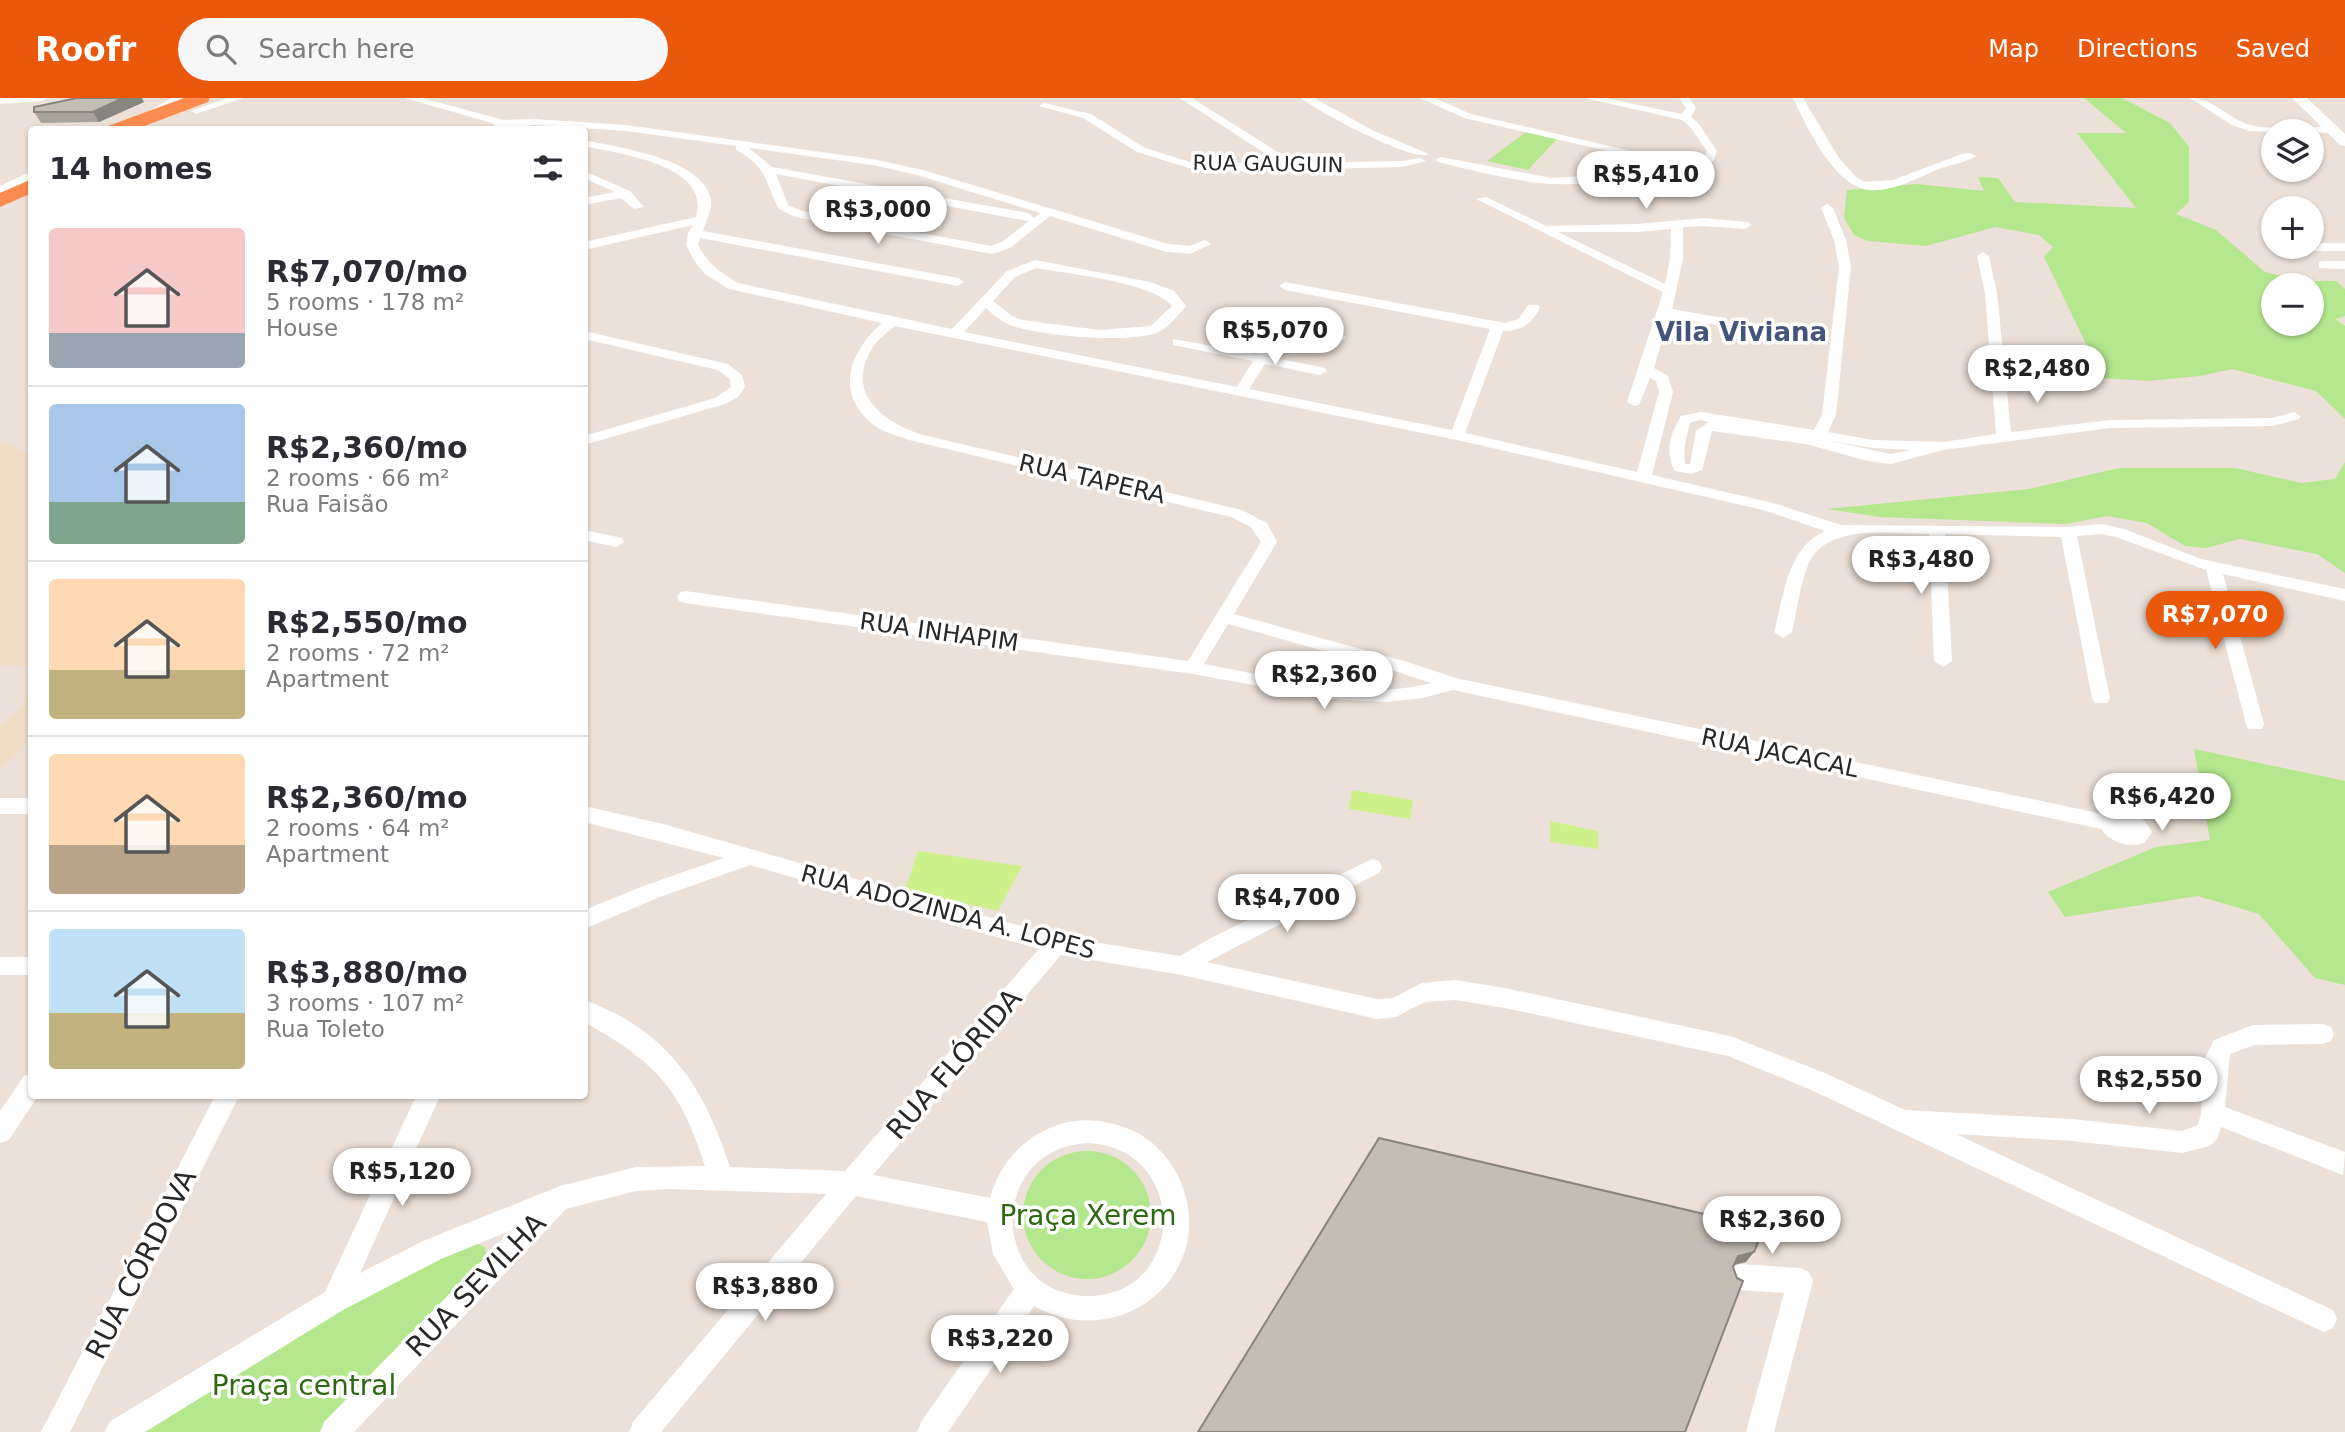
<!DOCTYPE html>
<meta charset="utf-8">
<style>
:root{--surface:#fff;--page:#f7f7f7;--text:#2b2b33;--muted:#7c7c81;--line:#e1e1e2;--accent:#ea580c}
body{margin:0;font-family:"DejaVu Sans",sans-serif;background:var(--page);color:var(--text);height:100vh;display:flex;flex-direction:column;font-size:26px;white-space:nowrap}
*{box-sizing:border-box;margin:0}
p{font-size:23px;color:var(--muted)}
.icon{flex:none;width:38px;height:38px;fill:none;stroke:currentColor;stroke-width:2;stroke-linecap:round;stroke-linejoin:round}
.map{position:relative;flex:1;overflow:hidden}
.panel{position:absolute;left:28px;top:28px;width:560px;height:973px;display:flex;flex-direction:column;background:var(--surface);border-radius:7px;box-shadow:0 2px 5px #0004}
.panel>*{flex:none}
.tools{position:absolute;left:2261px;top:21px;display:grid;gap:14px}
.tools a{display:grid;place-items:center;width:63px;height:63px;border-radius:50%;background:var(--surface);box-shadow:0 2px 5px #0004;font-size:35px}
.price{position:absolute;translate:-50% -60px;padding:0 16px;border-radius:24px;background:#fff;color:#222;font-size:23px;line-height:46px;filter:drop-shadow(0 2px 4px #0008)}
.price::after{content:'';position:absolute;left:50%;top:42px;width:21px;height:16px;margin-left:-10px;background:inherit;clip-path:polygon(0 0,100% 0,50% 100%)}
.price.active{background:var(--accent);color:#fff}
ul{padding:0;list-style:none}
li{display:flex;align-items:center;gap:21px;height:175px;padding:0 21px}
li+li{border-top:2px solid var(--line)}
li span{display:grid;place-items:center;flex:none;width:196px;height:140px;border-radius:7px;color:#555}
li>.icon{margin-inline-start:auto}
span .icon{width:84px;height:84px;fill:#fffc;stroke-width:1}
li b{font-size:30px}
h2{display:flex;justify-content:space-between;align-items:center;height:84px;padding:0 21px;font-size:30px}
header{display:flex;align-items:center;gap:42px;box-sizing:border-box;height:98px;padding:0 35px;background:var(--accent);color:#fff}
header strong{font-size:33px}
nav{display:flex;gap:38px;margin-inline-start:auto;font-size:24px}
.search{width:490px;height:63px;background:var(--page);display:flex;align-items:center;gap:18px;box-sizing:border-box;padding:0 24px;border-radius:38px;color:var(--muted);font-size:26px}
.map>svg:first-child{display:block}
.education{fill:#efdec5}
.green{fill:#b5e78f;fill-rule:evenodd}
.pitch{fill:#cef08a}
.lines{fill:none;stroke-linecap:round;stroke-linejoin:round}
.minor{fill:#fff;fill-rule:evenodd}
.tertiary{fill:#fff;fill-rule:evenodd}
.motorway{fill:#ff8c4f;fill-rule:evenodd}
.wall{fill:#a8a39b}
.shaded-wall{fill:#88847e}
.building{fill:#c3bdb4;stroke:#88847e;stroke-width:2}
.labels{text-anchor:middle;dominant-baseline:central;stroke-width:7;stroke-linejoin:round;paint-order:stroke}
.far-street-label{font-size:21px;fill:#282828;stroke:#fff}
.street-label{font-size:24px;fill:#282828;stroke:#fff}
.far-district-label{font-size:26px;font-weight:bold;fill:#45547b;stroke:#fff}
.near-street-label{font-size:28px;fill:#282828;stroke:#fff}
.near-park-label{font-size:28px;fill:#2d6914;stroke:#fff}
</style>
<header>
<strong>Roofr</strong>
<div class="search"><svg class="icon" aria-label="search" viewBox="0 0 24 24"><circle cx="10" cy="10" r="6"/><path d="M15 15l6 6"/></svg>Search here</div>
<nav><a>Map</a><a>Directions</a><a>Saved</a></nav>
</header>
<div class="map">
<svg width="2345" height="1334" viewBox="0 0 2345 1334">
<rect width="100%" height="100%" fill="#ece1d8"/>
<g class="education">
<polygon points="0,342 31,357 31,569 0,567"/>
<polygon points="31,577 31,642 0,672 0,628 23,609"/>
</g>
<g class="green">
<path d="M 2084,0 L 2122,0 L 2170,25 L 2189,49 L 2189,104 L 2176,116 L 2216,132 L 2265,174 L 2301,183 L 2336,183 L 2345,191 L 2345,218 L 2335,221 L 2345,228 L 2345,321 L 2316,293 L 2232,271 L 2200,278 L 2149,283 L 2083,279 L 2072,262 L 2087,248 L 2044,159 L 2053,149 L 2039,137 L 1995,129 L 1926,148 L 1868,143 L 1854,137 L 1844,120 L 1847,92 L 1917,86 L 1984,93 L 1978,79 L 1998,80 L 2015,104 L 2136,110 L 2077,35 L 2126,35 ZM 2273,187 L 2312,187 L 2312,226 L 2273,226 Z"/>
<polygon points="1526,34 1557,41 1528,72 1487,63"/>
<polygon points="2345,364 2345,475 2317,456 2240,441 2206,450 2185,448 2147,425 2107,418 2065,426 1879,419 1827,411 2029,391 2119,370 2235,370 2301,385 2335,381"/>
<polygon points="2194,651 2345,683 2345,887 2315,880 2259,816 2198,798 2065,819 2048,794 2156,749 2210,742"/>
<circle cx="1087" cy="1117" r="64"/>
<polygon points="473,1144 485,1149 487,1159 324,1334 140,1334 344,1207"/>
</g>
<g class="pitch">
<polygon points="1352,692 1413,702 1410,721 1349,711"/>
<polygon points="1550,723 1598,733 1599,751 1550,744"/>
<polygon points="918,753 919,753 1022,768 998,813 905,792"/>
</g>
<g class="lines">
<g class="minor">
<polygon points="0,0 47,0 42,3 0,6"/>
<polygon points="172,0 185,0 151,19 142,17"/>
<polygon points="227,0 243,0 196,16 191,13"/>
<path d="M 405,0 L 422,0 L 504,22 L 534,21 L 626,27 L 872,61 L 923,72 L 1168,146 L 1189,148 L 1205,142 L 1211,146 L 1190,156 L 1167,154 L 1050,118 L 1010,150 L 992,156 L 795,119 L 779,111 C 764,83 768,69 736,52 L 736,48 L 626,33 L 534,27 L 489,32 L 495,26 ZM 749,50 L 872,67 L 917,77 L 1040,115 L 1034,120 L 1028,115 L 772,69 ZM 776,76 L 1028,123 L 1030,122 L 1002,144 L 991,148 L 802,113 L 788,107 Z"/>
<polygon points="1180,0 1192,0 1295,65 1402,63 1420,60 1426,63 1402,69 1240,73 1189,70 1137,54 1083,20 1039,8 1044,5 1091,16 1145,50 1190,64 1281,66"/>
<path d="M 1301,0 L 1314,0 L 1374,33 L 1429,56 C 1416,66 1316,13 1301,0 Z"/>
<path d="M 1420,0 L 1434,0 L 1471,16 L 1683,65 L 1704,60 L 1707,53 L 1691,30 L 1682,22 L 1585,0 L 1605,0 L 1682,16 L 1686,10 L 1679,0 L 1689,0 L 1696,10 L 1691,19 L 1699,26 L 1717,53 L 1713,64 C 1663,78 1605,88 1553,86 C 1521,85 1473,72 1441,65 L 1435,62 L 1441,59 L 1551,80 L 1601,77 L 1668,67 L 1464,20 Z"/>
<path d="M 1793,0 L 1803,0 L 1839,60 L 1856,79 L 1864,84 L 1893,82 L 1962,56 L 1970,55 L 1976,58 C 1966,65 1948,67 1936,72 C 1916,81 1891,94 1869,92 C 1834,88 1807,29 1793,0 Z"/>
<path d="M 2190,0 C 2214,0 2230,23 2254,28 C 2277,32 2306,28 2330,29 L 2335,32 L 2330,35 L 2249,33 L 2232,27 Z"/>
<path d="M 584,42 C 617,49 705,61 711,102 C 712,112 706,123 703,133 L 958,180 L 964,184 L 958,188 L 700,140 L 698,147 C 708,166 720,174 738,185 L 952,231 L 1007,173 L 1035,162 L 1150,184 L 1174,193 L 1186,208 C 1179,216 1168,230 1159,234 C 1133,246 1040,238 1013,228 C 1002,224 995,218 986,210 L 964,234 L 1237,289 L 1253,263 L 1173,247 L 1173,241 L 1257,256 L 1273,231 L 1228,222 L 1228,216 L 1344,237 L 1346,240 L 1339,244 L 1285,233 L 1270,259 L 1325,270 L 1327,273 L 1320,277 L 1265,266 L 1249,291 L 1452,332 L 1490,231 L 1285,192 L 1279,188 L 1285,184 L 1505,225 L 1519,221 L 1528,207 L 1538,207 L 1540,210 C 1531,226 1522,233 1503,233 L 1465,335 L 1637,374 L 1659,294 L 1656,283 L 1650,280 L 1639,307 L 1634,308 L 1627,304 L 1663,194 L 1476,101 L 1486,99 L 1546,128 L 1637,126 L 1703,120 L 1749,124 L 1751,127 L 1745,131 L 1703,128 L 1683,129 L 1683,161 L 1672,211 L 1723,220 L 1730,224 L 1723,228 L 1669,219 L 1654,270 L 1668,278 L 1673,294 L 1652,377 L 1773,405 L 1841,427 L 2068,429 L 2102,426 L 2124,431 L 2201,461 L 2345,491 L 2345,503 L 2223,476 L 2264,626 L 2262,631 L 2248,631 L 2246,626 L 2206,472 L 2119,440 L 2102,436 L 2077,438 L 2110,600 L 2107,605 L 2095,605 L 2092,600 L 2061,439 L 1945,436 L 1952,563 L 1943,569 L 1934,563 L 1929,436 C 1893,436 1827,425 1809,465 C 1800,485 1797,512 1792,534 L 1783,540 L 1774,534 C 1784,497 1787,450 1825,433 L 1763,412 L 1457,342 L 895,228 C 887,235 877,241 872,251 C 845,295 881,322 919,336 L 1242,412 L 1267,425 L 1277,444 L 1234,516 L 1404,563 L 1456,580 L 2103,716 C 2124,705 2142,715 2152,734 L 2144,745 C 2128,750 2111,745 2101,731 L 1453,592 L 1422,600 L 1386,604 L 1332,601 L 1193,576 L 685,505 L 679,503 L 677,499 L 679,495 L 685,493 L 1188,563 L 1261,444 L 1251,429 L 1231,419 L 909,342 C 899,338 888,336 878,330 C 833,299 848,255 882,225 L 729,191 L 705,176 L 695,164 L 686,147 L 688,135 L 693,127 L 584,152 L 584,144 L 696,119 C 712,67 620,56 584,48 ZM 1671,131 L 1670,161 L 1665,186 L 1558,134 L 1637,134 ZM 1036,170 C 1068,176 1153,184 1172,208 L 1151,228 L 1100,232 L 1022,222 L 1012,218 L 993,203 L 1015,179 ZM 1228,526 L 1392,572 L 1431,585 C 1358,604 1277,579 1204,566 Z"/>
<polygon points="32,73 32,81 0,95 0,88"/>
<polygon points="584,73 630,93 644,109 634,111 621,100 584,107 584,100 615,94 584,80"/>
<path d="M 1827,106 L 1833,110 L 1846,142 L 1851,169 L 1836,317 L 1828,334 L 1873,342 L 1943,344 L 1996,336 L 1985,195 L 1977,158 L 1983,154 L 1989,158 L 1997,195 L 2011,334 L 2110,322 L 2272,320 L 2294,314 L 2301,318 L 2299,321 L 2273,328 L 2110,330 L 1943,352 L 1891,366 L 1868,363 L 1806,346 L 1712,333 L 1702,372 L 1692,376 L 1675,373 C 1664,356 1671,334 1681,318 L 1701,314 L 1814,332 L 1822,317 L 1839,169 L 1834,142 L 1821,110 ZM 1701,322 L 1709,324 L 1696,333 L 1690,366 L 1685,366 C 1683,351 1686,338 1691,324 ZM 1830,343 L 1873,350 L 1911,352 L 1891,356 Z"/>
<polygon points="2312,145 2345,145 2345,153 2298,153 2292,149 2312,149"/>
<polygon points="2323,163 2345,163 2345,171 2319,170 2319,164"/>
<polygon points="584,233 728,266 742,277 745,289 738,299 725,306 584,347 584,338 715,300 731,289 730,281 718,272 584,241"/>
<polygon points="584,432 622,440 624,444 616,449 584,442"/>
<rect x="0" y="700" width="32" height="16"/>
<path d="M 584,708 L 663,726 L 1056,838 L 1180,858 L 1209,841 L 1372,761 L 1379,763 L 1382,769 L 1379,775 L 1207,864 L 1377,901 L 1393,900 L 1422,885 L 1455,882 L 1505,890 L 1730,938 L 1825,975 L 1905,1012 L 2072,1021 L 2182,1033 L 2198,1027 L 2201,1015 L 2204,962 L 2214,942 L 2253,927 L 2323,926 L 2331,929 L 2334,936 L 2331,943 L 2323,946 L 2254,947 L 2230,956 L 2225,1009 L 2345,1054 L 2343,1077 L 2221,1029 L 2217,1041 L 2210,1048 L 2182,1055 L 2072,1043 L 1956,1036 L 2333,1212 L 2337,1221 L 2333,1230 L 2324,1234 L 2315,1230 L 1809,991 L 1728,958 L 1505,910 L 1455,902 L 1425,904 L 1396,919 L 1377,921 L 1182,877 L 1061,857 L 873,1077 L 990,1100 C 1001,1062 1026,1036 1064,1025 C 1087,1019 1110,1023 1132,1032 C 1153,1042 1169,1059 1179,1080 C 1222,1174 1121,1257 1034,1208 L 948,1334 L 917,1334 L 921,1324 L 1014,1191 L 993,1156 L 987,1124 L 856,1098 L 661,1334 L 629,1334 L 633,1324 L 826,1096 L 668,1091 L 636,1093 L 566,1111 L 354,1334 L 320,1334 L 324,1324 L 512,1132 L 441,1161 L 343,1212 L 145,1334 L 105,1334 L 109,1324 L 325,1194 L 416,998 L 440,998 L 360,1175 L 423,1143 L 560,1088 L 636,1069 L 705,1068 C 681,991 655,963 584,924 L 584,902 C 668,932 704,989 730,1069 L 845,1073 L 1039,851 L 750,767 L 660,799 L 584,831 L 584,812 L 646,787 L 724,760 L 584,724 ZM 1088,1045 C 1190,1050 1187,1198 1088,1198 C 989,1198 986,1050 1088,1045 Z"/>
<rect x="0" y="859" width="32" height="18"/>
<polygon points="32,975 32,998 38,998 9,1042 0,1045 0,1013 24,978"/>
<polygon points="215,998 239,998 70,1334 41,1334"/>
<polygon points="1740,1166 1800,1170 1809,1174 1813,1183 1774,1334 1746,1334 1784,1195 1740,1192 1731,1188 1727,1179 1731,1170"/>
</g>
<polygon class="tertiary" points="2292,0 2307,0 2345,36 2345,48 2340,47"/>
<g class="motorway">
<polygon points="184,0 210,0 208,4 134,32 106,32 108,28"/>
<polygon points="32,81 32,95 0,109 0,95"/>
</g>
</g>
<polygon class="wall" points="144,4 99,24 41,25 34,14"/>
<g class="shaded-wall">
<polygon points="123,0 142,0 144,4 99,24 93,14"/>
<polygon points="1754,1154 1746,1164 1730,1168 1738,1158"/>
</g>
<g class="building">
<polygon points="77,0 123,0 93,14 34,14 34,9"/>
<polygon points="1379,1040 1764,1130 1754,1154 1738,1158 1733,1169 1737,1180 1743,1183 1685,1334 1198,1334"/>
</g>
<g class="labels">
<g class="far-street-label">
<text transform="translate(1268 66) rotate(1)">RUA GAUGUIN</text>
</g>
<g class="street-label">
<text transform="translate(1092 381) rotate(13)">RUA TAPERA</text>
<text transform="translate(939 534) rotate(8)">RUA INHAPIM</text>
<text transform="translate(1780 655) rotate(12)">RUA JACACAL</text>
<text transform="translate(948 814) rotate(15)">RUA ADOZINDA A. LOPES</text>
</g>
<g class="far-district-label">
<text x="1741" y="234">Vila Viviana</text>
</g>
<g class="near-street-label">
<text transform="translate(954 966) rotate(-49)">RUA FLÓRIDA</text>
<text transform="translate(141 1166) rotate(-63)">RUA CÓRDOVA</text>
<text transform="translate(476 1187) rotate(-46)">RUA SEVILHA</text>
</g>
<g class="near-park-label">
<text x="1088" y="1117">Praça Xerem</text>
<text x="304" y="1287">Praça central</text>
</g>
</g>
</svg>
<div class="tools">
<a><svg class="icon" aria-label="layers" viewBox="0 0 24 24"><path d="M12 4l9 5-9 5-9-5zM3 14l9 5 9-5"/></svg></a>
<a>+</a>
<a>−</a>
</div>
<b class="price" style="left:1646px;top:113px">R$5,410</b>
<b class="price" style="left:878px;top:148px">R$3,000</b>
<b class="price" style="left:1275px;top:269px">R$5,070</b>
<b class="price" style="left:2037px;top:307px">R$2,480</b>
<b class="price" style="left:1921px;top:498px">R$3,480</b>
<b class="price active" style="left:2215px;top:553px">R$7,070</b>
<b class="price" style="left:1324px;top:613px">R$2,360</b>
<b class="price" style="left:2162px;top:735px">R$6,420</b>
<b class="price" style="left:1287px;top:836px">R$4,700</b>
<b class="price" style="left:2149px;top:1018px">R$2,550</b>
<b class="price" style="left:402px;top:1110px">R$5,120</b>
<b class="price" style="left:1772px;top:1158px">R$2,360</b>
<b class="price" style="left:765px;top:1225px">R$3,880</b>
<b class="price" style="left:1000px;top:1277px">R$3,220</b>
<section class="panel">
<h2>14 homes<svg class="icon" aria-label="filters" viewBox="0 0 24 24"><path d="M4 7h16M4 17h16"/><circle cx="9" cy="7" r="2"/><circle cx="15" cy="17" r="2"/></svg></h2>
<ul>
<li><span style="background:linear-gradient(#f6c9c9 75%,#9aa5b1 0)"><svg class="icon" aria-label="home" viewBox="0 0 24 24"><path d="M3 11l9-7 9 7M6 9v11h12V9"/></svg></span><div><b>R$7,070/mo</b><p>5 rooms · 178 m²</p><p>House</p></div></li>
<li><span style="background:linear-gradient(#a9c7e8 70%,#7fa58c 0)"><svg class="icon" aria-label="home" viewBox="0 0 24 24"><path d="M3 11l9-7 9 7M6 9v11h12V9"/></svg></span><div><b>R$2,360/mo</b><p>2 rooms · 66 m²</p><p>Rua Faisão</p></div></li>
<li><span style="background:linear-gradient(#ffd9b3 65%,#c2b280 0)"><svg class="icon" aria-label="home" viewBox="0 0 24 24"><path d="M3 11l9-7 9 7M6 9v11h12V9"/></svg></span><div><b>R$2,550/mo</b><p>2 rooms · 72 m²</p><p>Apartment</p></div></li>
<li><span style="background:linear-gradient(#ffd9b3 65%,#b9a48a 0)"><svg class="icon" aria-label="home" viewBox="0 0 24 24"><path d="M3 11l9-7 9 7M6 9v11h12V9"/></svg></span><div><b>R$2,360/mo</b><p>2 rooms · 64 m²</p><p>Apartment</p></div></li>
<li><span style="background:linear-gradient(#bfe0f5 60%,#c2b280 0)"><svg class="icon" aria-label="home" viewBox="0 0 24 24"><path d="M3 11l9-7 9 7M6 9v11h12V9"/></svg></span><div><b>R$3,880/mo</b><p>3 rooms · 107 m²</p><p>Rua Toleto</p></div></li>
</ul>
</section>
</div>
